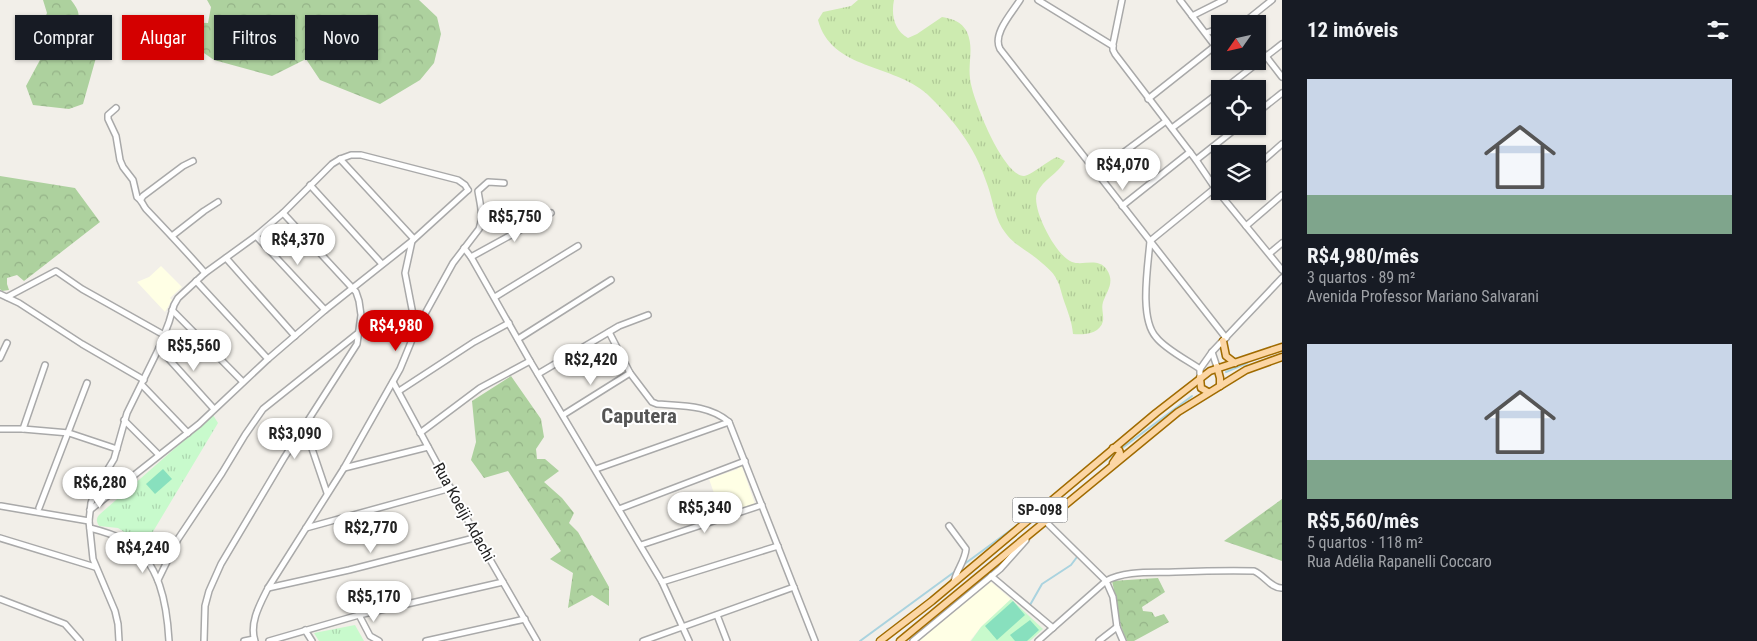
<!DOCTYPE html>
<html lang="pt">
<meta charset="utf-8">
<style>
:root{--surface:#171b24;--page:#242831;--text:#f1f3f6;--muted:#9ea1a6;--accent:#d40000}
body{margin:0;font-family:"Roboto Condensed",sans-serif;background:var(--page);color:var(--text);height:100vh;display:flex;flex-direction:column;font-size:19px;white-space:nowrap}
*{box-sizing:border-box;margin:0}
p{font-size:16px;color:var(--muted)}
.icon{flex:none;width:28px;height:28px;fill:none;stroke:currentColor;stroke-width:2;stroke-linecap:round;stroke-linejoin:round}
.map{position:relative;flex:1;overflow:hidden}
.details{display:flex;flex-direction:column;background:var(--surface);width:475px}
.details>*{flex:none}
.guide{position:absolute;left:15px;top:15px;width:475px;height:45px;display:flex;gap:10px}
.needle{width:32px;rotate:236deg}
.buttons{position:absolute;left:1211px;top:15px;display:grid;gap:10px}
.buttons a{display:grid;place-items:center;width:55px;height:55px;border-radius:0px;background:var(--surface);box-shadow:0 1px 4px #0004;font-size:25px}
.price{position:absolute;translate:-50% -42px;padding:0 11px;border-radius:18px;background:#fff;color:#222;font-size:16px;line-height:32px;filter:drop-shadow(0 1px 2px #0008)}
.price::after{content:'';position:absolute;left:50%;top:30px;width:15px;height:11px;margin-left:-8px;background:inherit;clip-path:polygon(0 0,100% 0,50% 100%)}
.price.on{background:var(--accent);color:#fff}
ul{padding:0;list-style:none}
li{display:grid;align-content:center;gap:10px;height:265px;padding:0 25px}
li span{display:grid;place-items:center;height:155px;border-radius:0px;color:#555}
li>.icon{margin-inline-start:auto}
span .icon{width:90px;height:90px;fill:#fffc;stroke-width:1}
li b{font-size:21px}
h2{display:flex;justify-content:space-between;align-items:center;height:60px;padding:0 25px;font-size:21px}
.chip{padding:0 18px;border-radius:0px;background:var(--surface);box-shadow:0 1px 4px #0004;font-size:18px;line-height:45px}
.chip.on{background:var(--accent);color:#fff}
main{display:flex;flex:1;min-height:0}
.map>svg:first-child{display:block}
.education{fill:#ffffe5}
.grass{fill:url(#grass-tufts)}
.forest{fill:url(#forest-crowns)}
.park{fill:url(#park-tufts)}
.pitch{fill:#88e0be}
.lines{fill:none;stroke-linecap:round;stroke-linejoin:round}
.stream{stroke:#aad3df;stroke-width:2}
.minor-casing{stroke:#a9a9a9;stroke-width:8}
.major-casing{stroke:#a06b00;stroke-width:9}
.minor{stroke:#fff;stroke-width:5}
.major{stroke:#fcd6a4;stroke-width:6}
.labels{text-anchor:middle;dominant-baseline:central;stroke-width:4;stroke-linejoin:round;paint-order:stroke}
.shield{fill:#fff;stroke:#646464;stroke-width:1}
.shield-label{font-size:15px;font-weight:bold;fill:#222}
.street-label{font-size:16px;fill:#222;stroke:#fff}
.district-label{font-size:21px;font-weight:bold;fill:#555;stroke:#fff}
</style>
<main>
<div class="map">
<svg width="1282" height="641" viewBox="0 0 1282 641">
<defs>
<pattern id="grass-tufts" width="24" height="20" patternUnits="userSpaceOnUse" patternTransform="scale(1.25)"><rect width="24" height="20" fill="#cdebb0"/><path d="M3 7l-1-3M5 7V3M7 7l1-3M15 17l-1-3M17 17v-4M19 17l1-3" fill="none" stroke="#b0c997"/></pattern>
<pattern id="forest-crowns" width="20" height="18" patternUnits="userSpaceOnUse" patternTransform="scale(1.25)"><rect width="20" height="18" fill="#add19e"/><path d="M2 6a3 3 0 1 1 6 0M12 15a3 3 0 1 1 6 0" fill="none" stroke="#95b388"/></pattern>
<pattern id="park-tufts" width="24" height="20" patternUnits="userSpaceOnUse" patternTransform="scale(1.25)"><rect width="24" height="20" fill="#c8facc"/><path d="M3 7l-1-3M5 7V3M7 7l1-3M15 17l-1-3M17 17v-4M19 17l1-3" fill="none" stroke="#acd6af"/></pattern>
</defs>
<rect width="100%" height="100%" fill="#f2efe9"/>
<g class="education">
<polygon points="161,266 182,287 170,298 172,300 165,312 137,282 149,277"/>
<polygon points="741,464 755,504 721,513 709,479 738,469 737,466"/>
<polygon points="991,582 1011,599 981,627 970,641 919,641"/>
</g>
<path class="grass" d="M 858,0 L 894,0 C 891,15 894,30 908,38 L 917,34 L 942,17 C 953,19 961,21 967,32 C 974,48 968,62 970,78 C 971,96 1003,176 1024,176 C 1030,176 1049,160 1057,157 L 1065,161 C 1058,174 1043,179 1037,193 C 1031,208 1056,256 1072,262 C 1083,266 1099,257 1107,270 C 1115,282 1107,291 1103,302 C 1101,309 1104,315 1103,321 C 1100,334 1084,335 1073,334 C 1072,321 1067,310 1063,298 C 1061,292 1060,285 1057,280 C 1053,271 1043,264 1036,258 C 1021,246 1013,245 1002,228 C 994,215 992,196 986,181 C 975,147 953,119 927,94 C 894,64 831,70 818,20 L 823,12 L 851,6 Z"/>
<g class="forest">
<path d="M 43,0 L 71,0 C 83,15 79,19 72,35 L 99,47 L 83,104 L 69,109 L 33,105 L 26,86 L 41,58 L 39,33 L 47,13 Z"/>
<polygon points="207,0 419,0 437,17 441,34 434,63 420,80 380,104 320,80 306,59 272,76 214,60 178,35 183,22 208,23 211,7"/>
<polygon points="0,176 75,188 100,222 24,281 17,275 7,278 7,284 9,290 2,291 0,289"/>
<polygon points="511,376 541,419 544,437 536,449 537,459 545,459 559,471 544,482 562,498 574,513 569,523 578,532 609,587 609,606 592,595 568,608 573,573 550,559 561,551 508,471 484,478 471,460 476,442 472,401"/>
<polygon points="1282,499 1282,561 1224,541"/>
<path d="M 1158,578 L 1165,592 L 1142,607 L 1143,611 L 1152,612 L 1155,617 L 1164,614 L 1169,622 L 1134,641 L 1127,641 C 1117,622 1117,601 1112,581 Z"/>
</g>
<g class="park">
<path d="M 213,415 L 218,423 L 145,545 L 118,528 L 99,526 C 96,521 96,518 100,514 Z"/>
<polygon points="1011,599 1043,629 1030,641 971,641 981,627"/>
<polygon points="355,625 364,641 319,641 314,633"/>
</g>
<g class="pitch">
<polygon points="163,469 172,479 155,494 146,484"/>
<polygon points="1013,601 1025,615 997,640 985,626"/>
<polygon points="1030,620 1039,630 1027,641 1015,641 1010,635"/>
</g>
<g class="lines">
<g class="stream">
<polyline points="1226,372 1247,363"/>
<polyline points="1098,466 1192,396"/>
<polyline points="963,565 1019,524"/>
<polyline points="1030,605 1042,584 1071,565 1077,557"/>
<polyline points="860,641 957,570"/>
</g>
<g class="minor-casing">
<g id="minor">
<path d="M 1020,0 C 1012,13 992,34 1000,49 L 1226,338"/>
<polyline points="1038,0 1113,46"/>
<polyline points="1122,0 1113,44 1113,50 1115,54 1196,160 1215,188 1282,270"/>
<polyline points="1180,0 1215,46"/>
<polyline points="1192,16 1224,0"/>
<polyline points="1230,24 1236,22 1240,24"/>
<polyline points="1242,24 1272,0"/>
<polyline points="1206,33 1220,28"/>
<polyline points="1258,46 1282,77"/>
<polyline points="1224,89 1282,44"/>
<polyline points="1148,99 1220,42"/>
<path d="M 116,108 L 108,115 L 108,119 L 116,136 L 120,160 L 123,167 L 133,180 L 137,197 C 142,200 142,204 146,209 C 166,230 186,251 205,273"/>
<polyline points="1258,112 1282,93"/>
<polyline points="1172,128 1220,92"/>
<polyline points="340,159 414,239"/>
<polyline points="1196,160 1239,126"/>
<polyline points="1258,165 1282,144"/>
<polyline points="1096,173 1166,121"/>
<polyline points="310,185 382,264"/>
<polyline points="141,199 143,196 183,166 193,161"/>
<polyline points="1122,206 1190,152"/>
<polyline points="1246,226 1282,195"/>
<polyline points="172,236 204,211 218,202"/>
<polyline points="256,236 325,310"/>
<polyline points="412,241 405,273 416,330"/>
<polyline points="464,248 471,257 530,361 662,582 689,641"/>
<polyline points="1270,253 1282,243"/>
<polyline points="471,257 551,213"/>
<polyline points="226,258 295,336"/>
<polyline points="196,281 268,359"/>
<polyline points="0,294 19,303 82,344 144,380"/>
<polyline points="7,297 56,271 82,289 164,335"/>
<polyline points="495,297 578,246"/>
<polyline points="172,310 243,382"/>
<path d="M 609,332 L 630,373 L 652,402 L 657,404 C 683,406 709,405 729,422 L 815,641"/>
<polyline points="518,339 611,280"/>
<polyline points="159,348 214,409"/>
<polyline points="1212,352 1217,367"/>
<polyline points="0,358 7,343"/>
<path d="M 1200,369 C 1187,360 1165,349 1156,337 C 1139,318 1148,266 1150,241 L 1215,188"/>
<polyline points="538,374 619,326 648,315"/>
<polyline points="1200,378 1200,369 1212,352 1282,278"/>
<polyline points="393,382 473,530 537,641"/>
<polyline points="142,385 188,433"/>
<polyline points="399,391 474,342 509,323"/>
<polyline points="563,415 630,373"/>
<polyline points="124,420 159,455"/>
<polyline points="305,428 327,493"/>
<polyline points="0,429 23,429 69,433 117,449"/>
<polyline points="23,429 45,365"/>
<polyline points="420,433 480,388 530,361"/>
<polyline points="344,468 428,447"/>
<polyline points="596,469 729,422"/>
<polyline points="1,506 89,521"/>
<polyline points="39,508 87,383"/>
<polyline points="619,509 745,461"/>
<polyline points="90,510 199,424 268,359 325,310 412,241 468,190"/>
<polyline points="1045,521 1106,581 1113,597 1117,627 1123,641"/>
<path d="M 949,526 L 966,549 C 965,561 956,571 954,582"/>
<path d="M 90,528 C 102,531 115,535 126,541 C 160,561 167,605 169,641"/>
<polyline points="306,528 451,488"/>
<polyline points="0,538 95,567"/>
<polyline points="641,545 762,505"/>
<polyline points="991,576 1053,628"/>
<polyline points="158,580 178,539 222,473 245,435 263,409 357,334"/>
<polyline points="662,582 778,546"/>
<polyline points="268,588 349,570 478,537"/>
<polyline points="0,599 65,624 80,641"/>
<polyline points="359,615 370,636 379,641"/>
<polyline points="717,615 727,641"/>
<polyline points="305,630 312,641"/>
<polyline points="119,641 118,624 115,611 93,559 89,521 91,503 97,487 114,459 127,413 159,348 169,322 174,305 178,298 205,273 256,236 283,213 332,164 340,159 351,155 361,155 458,180 465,185 468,190"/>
<polyline points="204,641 205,606 209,591 221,564 284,458 357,344 361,315 359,301 356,292 283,213"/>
<polyline points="244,641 254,639"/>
<path d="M 255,641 C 249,623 260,604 268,588 L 344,468 L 400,369 L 416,330 L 453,263 L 479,229 C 484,216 480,204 478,191 L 488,182 L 504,183"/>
<polyline points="269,641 359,615 503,582"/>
<polyline points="426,641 525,619"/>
<polyline points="643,641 794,587"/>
<polyline points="913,641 1000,569 1026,540"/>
<path d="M 1038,641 L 1106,581 C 1125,570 1154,573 1175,572 C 1201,571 1228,570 1254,571 C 1264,575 1272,589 1282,588"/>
<polyline points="1099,641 1117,627"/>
</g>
</g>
<g class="major-casing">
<g id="major">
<polyline points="1223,341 1226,356 1235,363"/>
<polyline points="1217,367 1220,378 1220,386"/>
<polyline points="1200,378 1201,388 1208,392"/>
<polyline points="1113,448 1119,450 1120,453 1113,463"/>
<polyline points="880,641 932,601 1156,413 1210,371 1282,347"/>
<polyline points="900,641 1178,412 1246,370 1282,357"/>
</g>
</g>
<use href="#minor" class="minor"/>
<use href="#major" class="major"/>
</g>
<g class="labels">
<rect class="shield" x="1012.5" y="497.5" width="55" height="25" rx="4"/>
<g class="shield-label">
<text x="1040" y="510">SP-098</text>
</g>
<g class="street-label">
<text transform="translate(464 512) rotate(61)">Rua Koeiji Adachi</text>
</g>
<g class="district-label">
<text x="639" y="416">Caputera</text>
</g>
</g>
</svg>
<div class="buttons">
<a><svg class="needle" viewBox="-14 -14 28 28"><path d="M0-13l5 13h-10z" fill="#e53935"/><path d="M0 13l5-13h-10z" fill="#9ea1a6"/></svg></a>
<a><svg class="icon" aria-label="locate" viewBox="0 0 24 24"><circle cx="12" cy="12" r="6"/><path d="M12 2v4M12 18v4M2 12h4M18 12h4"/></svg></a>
<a><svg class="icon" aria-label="layers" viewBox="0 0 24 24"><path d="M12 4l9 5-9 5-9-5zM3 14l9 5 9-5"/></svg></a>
</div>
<b class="price" style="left:1123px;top:191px">R$4,070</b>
<b class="price" style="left:515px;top:243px">R$5,750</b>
<b class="price" style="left:298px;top:266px">R$4,370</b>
<b class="price on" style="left:396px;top:352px">R$4,980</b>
<b class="price" style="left:194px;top:372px">R$5,560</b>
<b class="price" style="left:591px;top:386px">R$2,420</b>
<b class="price" style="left:295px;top:460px">R$3,090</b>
<b class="price" style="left:100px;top:509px">R$6,280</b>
<b class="price" style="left:705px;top:534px">R$5,340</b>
<b class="price" style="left:371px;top:554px">R$2,770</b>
<b class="price" style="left:143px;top:574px">R$4,240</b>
<b class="price" style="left:374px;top:623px">R$5,170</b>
<div class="guide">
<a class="chip">Comprar</a>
<a class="chip on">Alugar</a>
<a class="chip">Filtros</a>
<a class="chip">Novo</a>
</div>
</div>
<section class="details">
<h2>12 imóveis<svg class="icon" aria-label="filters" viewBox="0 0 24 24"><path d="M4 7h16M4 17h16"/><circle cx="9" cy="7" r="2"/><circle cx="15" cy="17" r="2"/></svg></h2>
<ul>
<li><span style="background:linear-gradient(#c9d6e8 75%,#7fa58c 0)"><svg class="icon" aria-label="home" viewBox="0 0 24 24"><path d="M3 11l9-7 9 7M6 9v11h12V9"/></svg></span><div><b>R$4,980/mês</b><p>3 quartos · 89 m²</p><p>Avenida Professor Mariano Salvarani</p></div></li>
<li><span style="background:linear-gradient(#c9d6e8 75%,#7fa58c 0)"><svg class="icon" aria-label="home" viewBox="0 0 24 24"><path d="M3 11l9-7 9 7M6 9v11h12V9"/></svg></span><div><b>R$5,560/mês</b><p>5 quartos · 118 m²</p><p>Rua Adélia Rapanelli Coccaro</p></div></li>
</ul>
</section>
</main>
